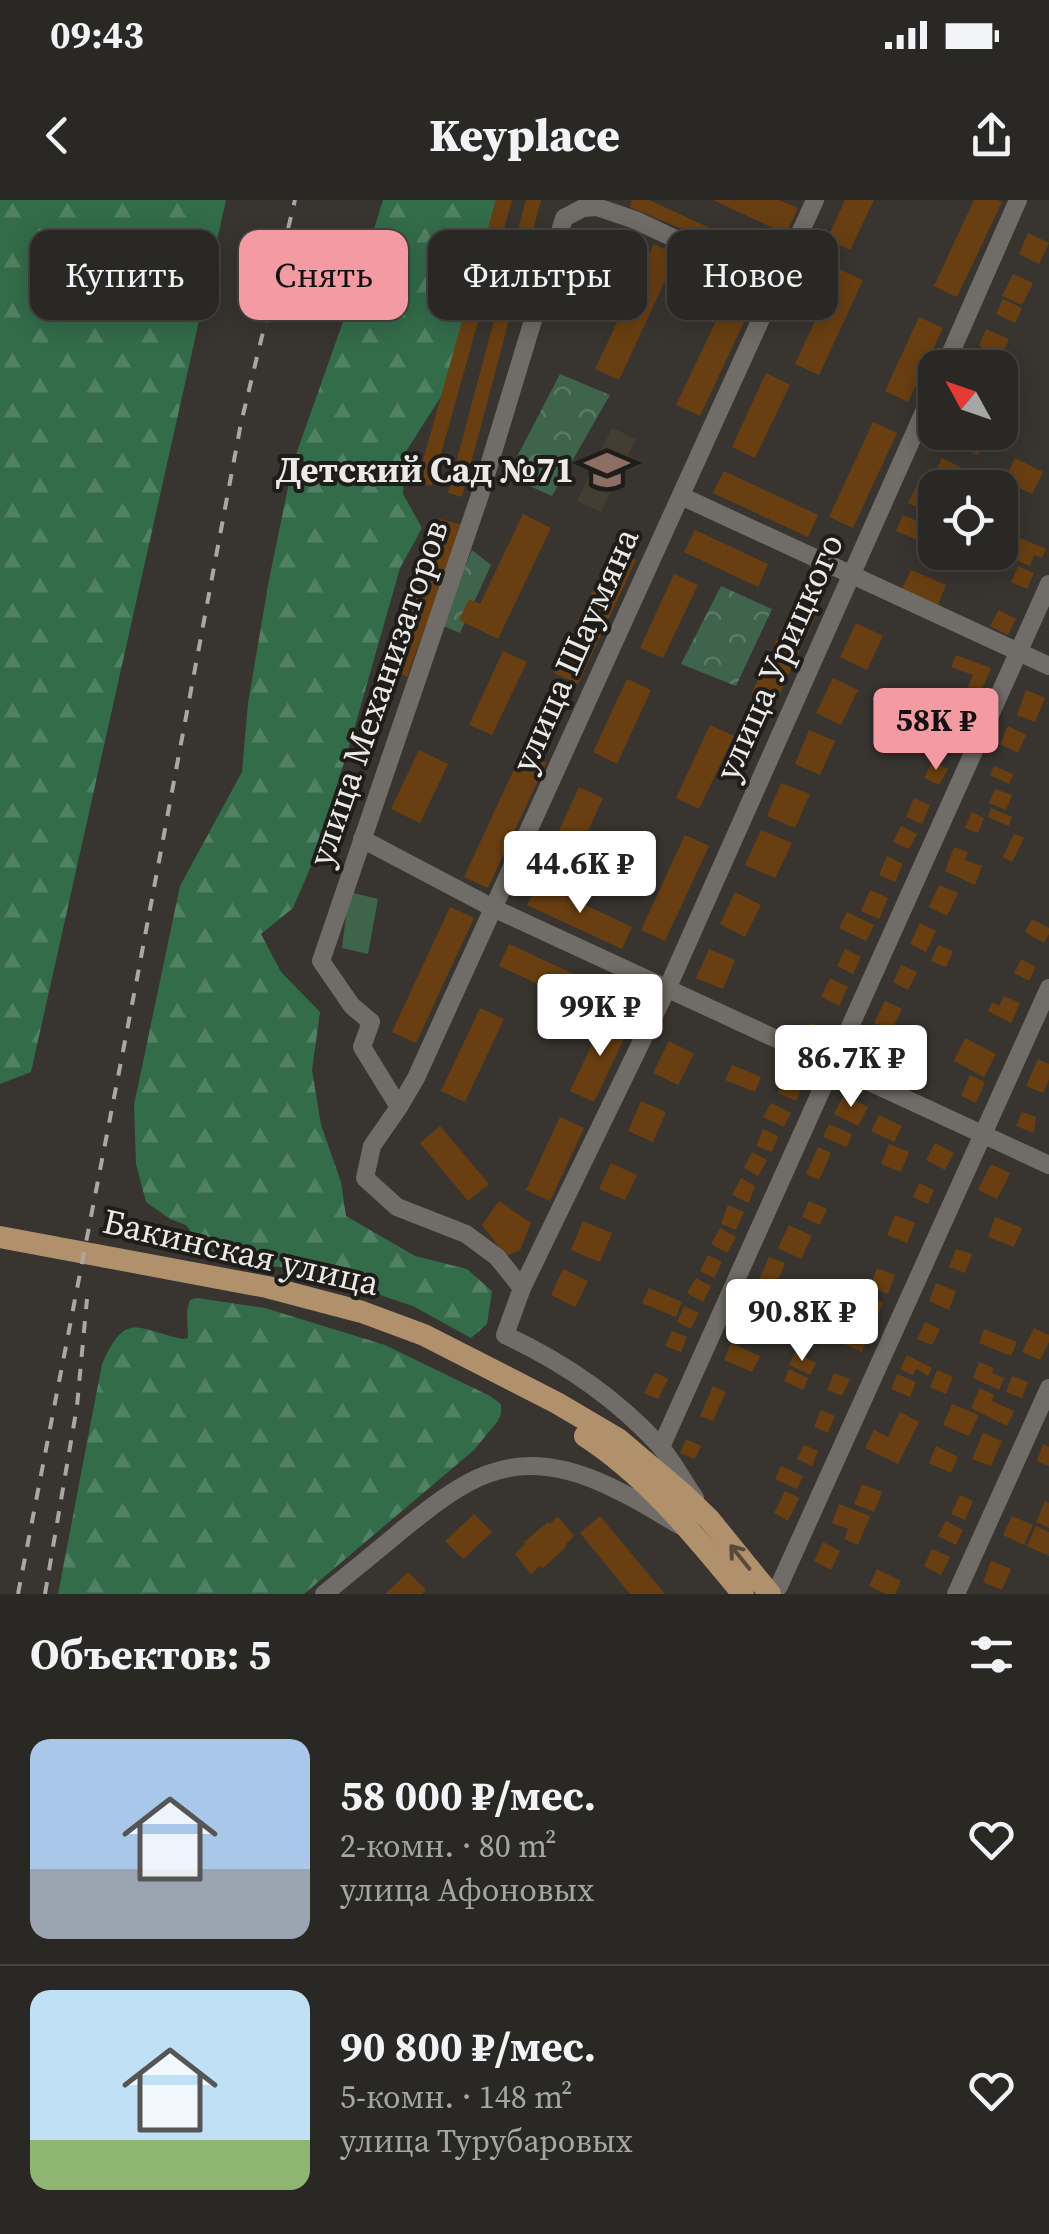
<!DOCTYPE html>
<html lang="ru">
<meta charset="utf-8">
<style>
:root{--surface:#2a2824;--page:#32302c;--text:#f1f3f6;--muted:#a5a6a6;--line:#464441;--accent:#f49aa3}
body{margin:0;font-family:"Source Serif 4",serif;background:var(--page);color:var(--text);height:100vh;display:flex;flex-direction:column;font-size:38px;white-space:nowrap}
*{box-sizing:border-box;margin:0}
p{font-size:32px;color:var(--muted)}
.icon{flex:none;width:55px;height:55px;fill:none;stroke:currentColor;stroke-width:2;stroke-linecap:round;stroke-linejoin:round}
.map{position:relative;height:1394px;overflow:hidden}
.drawer{display:flex;flex-direction:column;background:var(--surface);flex:1}
.drawer>*{flex:none}
.guide{position:absolute;left:30px;top:30px;width:990px;height:90px;display:flex;gap:20px}
.needle{width:65px;rotate:310deg}
.fabs{position:absolute;left:918px;top:150px;display:grid;gap:20px}
.fabs a{display:grid;place-items:center;width:100px;height:100px;border-radius:20px;background:var(--surface);box-shadow:0 5px 25px #0003,0 0 0 2px var(--line);font-size:50px}
.price{position:absolute;translate:-50% -85px;padding:0 22px;border-radius:10px;background:#fff;color:#222;font-size:32px;line-height:65px;filter:drop-shadow(0 2px 5px #0008)}
.price::after{content:'';position:absolute;left:50%;top:60px;width:30px;height:22px;margin-left:-15px;background:inherit;clip-path:polygon(0 0,100% 0,50% 100%)}
.price.current{background:var(--accent);color:#111}
ul{padding:0;list-style:none}
li{display:flex;align-items:center;gap:30px;height:250px;padding:0 30px}
li+li{border-top:2px solid var(--line)}
li span{display:grid;place-items:center;flex:none;width:280px;height:200px;border-radius:20px;color:#555}
li>.icon{margin-inline-start:auto}
span .icon{width:120px;height:120px;fill:#fffc;stroke-width:1}
li b{font-size:42px}
h2{display:flex;justify-content:space-between;align-items:center;height:120px;padding:0 30px;font-size:42px}
.pill{padding:0 35px;border-radius:20px;background:var(--surface);box-shadow:0 5px 25px #0003,0 0 0 2px var(--line);font-size:35px;line-height:90px}
.pill.current{background:var(--accent);color:#111}
.status{display:flex;justify-content:space-between;align-items:center;height:70px;padding:0 50px;background:var(--surface);direction:ltr}
.status svg{height:28px;fill:currentColor}
header{display:flex;justify-content:space-between;align-items:center;height:130px;padding:0 30px;background:var(--surface);font-size:45px;font-weight:800}
.map>svg:first-child{display:block}
.built{fill:#443d32}
.forest{fill:url(#forest-firs)}
.park{fill:url(#park-crowns)}
.pitch{fill:#3f644c}
.building{fill:#693f11}
.lines{fill:none;stroke-linecap:round;stroke-linejoin:round}
.minor{stroke:#706c67;stroke-width:18}
.major{stroke:#b0916c;stroke-width:22}
.rail{stroke:#aaa7a4;stroke-width:4;stroke-dasharray:12 12;stroke-linecap:butt}
.oneway{stroke:#584b3b}
.labels{text-anchor:middle;dominant-baseline:central;stroke-width:8;stroke-linejoin:round;paint-order:stroke}
.poi-label{font-size:35px;font-weight:bold;fill:#eceae7;stroke:#1e1d1a;text-anchor:end}
.street-label{font-size:35px;fill:#eceae7;stroke:#1e1d1a}
</style>
<div class="status"><b>09:43</b><svg viewBox="0 0 49 12"><path d="M0 12V9h3v3zM5 12V6h3v6zM10 12V3h3v9zM15 12V0h3v12zM26 1h20v11H26zM47 4h2v5h-2z"/></svg></div>
<header><svg class="icon" aria-label="back" viewBox="0 0 24 24"><path d="M15 5l-7 7 7 7"/></svg>Keyplace<svg class="icon" aria-label="share" viewBox="0 0 24 24"><path d="M12 15V3M7 8l5-5 5 5M5 13v7h14v-7"/></svg></header>
<div class="map">
<svg width="1049" height="1394" viewBox="0 0 1049 1394">
<defs>
<pattern id="forest-firs" width="22" height="20" patternUnits="userSpaceOnUse" patternTransform="scale(2.5)"><rect width="22" height="20" fill="#336c49"/><path d="M5 1l3.5 6h-7zM16 11l3.5 6h-7z" fill="#518163"/></pattern>
<pattern id="park-crowns" width="20" height="18" patternUnits="userSpaceOnUse" patternTransform="scale(2.5)"><rect width="20" height="18" fill="#3f644c"/><path d="M2 6a3 3 0 1 1 6 0M12 15a3 3 0 1 1 6 0" fill="none" stroke="#5b7a66"/></pattern>
</defs>
<rect width="100%" height="100%" fill="#383530"/>
<polygon class="built" points="612,228 636,239 601,312 577,301"/>
<g class="forest">
<polygon points="0,0 226,0 31,872 0,884"/>
<polygon points="383,0 496,0 442,195 405,253 403,294 422,328 400,368 351,540 314,659 293,708 261,734 281,772 320,812 312,870 321,925 341,982 346,1016 415,1056 467,1069 492,1091 487,1124 471,1138 413,1106 299,1068 252,1065 208,1055 186,1025 170,1019 146,1002 136,964 134,905 180,686 242,572 248,503 269,380 293,263 361,71"/>
<path d="M 197,1098 L 265,1108 L 385,1145 L 490,1196 L 501,1204 L 501,1213 L 498,1221 L 474,1250 L 304,1394 L 58,1394 L 102,1164 C 126,1110 136,1129 183,1139 L 188,1138 L 187,1111 L 190,1100 Z"/>
</g>
<g class="park">
<polygon points="560,174 610,195 552,296 507,276"/>
<polygon points="472,350 491,365 460,433 441,425"/>
<polygon points="721,386 772,409 736,486 681,464"/>
</g>
<polygon class="pitch" points="349,692 378,699 368,754 342,748"/>
<g class="building">
<polygon points="496,0 512,0 432,286 417,282"/>
<polygon points="526,0 541,0 462,297 448,293"/>
<polygon points="632,0 649,0 773,57 767,69 701,37 630,7"/>
<polygon points="713,0 779,0 798,8 786,34"/>
<polygon points="845,0 874,0 850,50 827,39"/>
<polygon points="974,0 997,0 1002,2 957,97 934,86"/>
<polygon points="1028,33 1049,43 1039,64 1019,54"/>
<polygon points="654,44 677,55 619,180 595,169"/>
<polygon points="839,69 863,80 819,175 795,164"/>
<polygon points="1013,74 1033,83 1022,105 1002,96"/>
<polygon points="735,81 758,92 700,216 676,205"/>
<polygon points="1003,99 1022,108 1015,123 996,114"/>
<polygon points="919,117 943,128 908,202 885,191"/>
<polygon points="986,129 1009,139 1001,156 979,146"/>
<polygon points="766,173 790,185 755,258 732,247"/>
<polygon points="873,222 897,233 853,328 829,317"/>
<polygon points="957,232 970,232 985,239 978,255 952,244"/>
<polygon points="942,258 966,270 957,288 948,288 932,280"/>
<polygon points="1015,258 1043,272 1032,294 1004,281"/>
<polygon points="724,271 818,315 808,337 713,293"/>
<polygon points="918,283 935,291 934,315 908,303"/>
<polygon points="523,314 551,328 498,439 459,420 469,399 480,404"/>
<polygon points="903,315 929,326 922,342 896,331"/>
<polygon points="441,319 463,325 407,477 389,468"/>
<polygon points="695,330 768,364 758,387 684,352"/>
<polygon points="1013,335 1046,349 1042,358 1034,355 1030,366 1004,355"/>
<polygon points="612,349 636,360 578,484 554,473"/>
<polygon points="1018,366 1034,373 1027,389 1011,382"/>
<polygon points="911,370 946,385 938,405 902,389"/>
<polygon points="674,374 698,385 663,458 640,448"/>
<polygon points="795,400 818,411 774,506 751,495"/>
<polygon points="999,410 1016,419 1008,435 990,426"/>
<polygon points="856,423 883,436 867,470 840,457"/>
<polygon points="503,451 527,462 492,535 469,525"/>
<polygon points="956,455 991,468 981,492 968,487 973,475 951,467"/>
<polygon points="833,478 858,490 841,525 816,513"/>
<polygon points="627,479 651,490 617,564 593,552"/>
<polygon points="1026,490 1045,498 1035,522 1017,515"/>
<polygon points="957,496 977,504 971,519 951,512"/>
<polygon points="710,525 734,536 699,609 676,598"/>
<polygon points="1008,526 1026,535 1018,553 1000,544"/>
<polygon points="809,530 835,541 820,575 795,564"/>
<polygon points="944,530 960,537 954,553 937,546"/>
<polygon points="419,550 448,564 420,623 391,609"/>
<polygon points="522,552 546,563 488,688 464,677"/>
<polygon points="932,562 948,569 939,585 924,578"/>
<polygon points="994,566 1013,574 1009,584 990,575"/>
<polygon points="781,583 810,594 795,628 767,616"/>
<polygon points="579,587 603,598 569,672 545,661"/>
<polygon points="995,589 1012,595 1006,610 989,603"/>
<polygon points="914,598 930,605 922,624 906,617"/>
<polygon points="991,608 1012,617 1009,626 988,617"/>
<polygon points="972,612 984,618 978,633 965,628"/>
<polygon points="901,626 917,634 909,649 893,642"/>
<polygon points="761,630 792,643 775,678 745,665"/>
<polygon points="1014,634 1024,638 1012,662 1003,657"/>
<polygon points="685,635 709,646 665,741 641,730"/>
<polygon points="954,647 968,652 965,660 982,666 975,685 945,671"/>
<polygon points="887,656 903,664 895,682 879,675"/>
<polygon points="538,683 632,727 622,749 527,705"/>
<polygon points="939,685 958,693 947,716 929,707"/>
<polygon points="870,690 888,698 879,719 861,711"/>
<polygon points="735,692 761,705 745,737 720,724"/>
<polygon points="450,707 474,718 416,843 392,832"/>
<polygon points="847,712 874,725 866,741 839,728"/>
<polygon points="1032,719 1049,728 1049,734 1044,743 1025,732"/>
<polygon points="920,723 936,731 926,752 910,744"/>
<polygon points="509,744 604,788 594,810 499,766"/>
<polygon points="938,745 953,751 946,767 931,761"/>
<polygon points="709,749 735,760 723,789 696,778"/>
<polygon points="845,749 861,757 853,774 837,766"/>
<polygon points="1021,759 1036,767 1029,781 1014,773"/>
<polygon points="901,765 917,772 908,790 893,782"/>
<polygon points="830,778 848,787 839,806 821,797"/>
<polygon points="1004,796 1020,803 1011,823 988,811 992,802 999,806"/>
<polygon points="885,801 902,809 891,831 874,823"/>
<polygon points="480,808 504,819 465,902 441,891"/>
<polygon points="605,817 629,828 594,902 570,891"/>
<polygon points="811,823 827,830 820,845 804,839"/>
<polygon points="872,833 892,841 883,862 864,854"/>
<polygon points="965,838 996,854 984,877 954,861"/>
<polygon points="669,841 694,854 678,885 653,873"/>
<polygon points="1038,859 1049,864 1049,879 1043,893 1026,886"/>
<polygon points="732,865 761,877 755,892 725,880"/>
<polygon points="970,875 985,882 976,903 961,896"/>
<polygon points="785,876 803,884 796,901 777,893"/>
<polygon points="844,895 868,907 858,926 834,914"/>
<polygon points="641,901 666,912 653,942 628,931"/>
<polygon points="771,903 791,913 784,927 763,917"/>
<polygon points="1022,912 1036,917 1034,933 1016,926"/>
<polygon points="879,915 902,926 894,942 871,931"/>
<polygon points="560,917 584,928 550,1001 526,990"/>
<polygon points="829,924 852,934 847,947 823,937"/>
<polygon points="440,926 489,984 468,1001 420,943"/>
<polygon points="763,929 778,936 772,952 756,946"/>
<polygon points="935,943 954,953 945,970 926,960"/>
<polygon points="889,944 909,952 901,972 881,964"/>
<polygon points="818,947 831,953 819,980 806,974"/>
<polygon points="752,952 767,960 758,976 744,968"/>
<polygon points="611,963 637,975 625,1000 599,989"/>
<polygon points="991,964 1010,973 997,999 978,990"/>
<polygon points="741,978 755,986 749,1003 732,995"/>
<polygon points="919,983 934,990 928,1004 913,997"/>
<polygon points="499,1001 531,1023 520,1050 506,1056 482,1025"/>
<polygon points="809,1001 827,1009 820,1025 802,1017"/>
<polygon points="728,1005 744,1012 736,1030 721,1024"/>
<polygon points="895,1015 915,1023 907,1043 887,1035"/>
<polygon points="995,1017 1022,1028 1014,1047 988,1037"/>
<polygon points="583,1021 612,1033 600,1062 571,1050"/>
<polygon points="789,1025 812,1036 801,1059 778,1048"/>
<polygon points="720,1028 736,1037 727,1053 711,1044"/>
<polygon points="956,1049 972,1054 965,1073 949,1067"/>
<polygon points="708,1055 722,1062 714,1078 700,1071"/>
<polygon points="769,1057 785,1063 773,1092 757,1085"/>
<polygon points="877,1068 895,1075 888,1094 870,1087"/>
<polygon points="563,1069 588,1081 575,1107 551,1095"/>
<polygon points="696,1078 711,1086 703,1102 687,1093"/>
<polygon points="936,1083 956,1091 949,1110 929,1101"/>
<polygon points="649,1088 682,1102 676,1117 642,1103"/>
<polygon points="865,1095 883,1103 874,1123 856,1115"/>
<polygon points="751,1100 778,1112 769,1131 743,1120"/>
<polygon points="684,1106 699,1113 691,1129 677,1122"/>
<polygon points="925,1122 940,1129 932,1145 917,1139"/>
<polygon points="1034,1128 1049,1135 1049,1142 1040,1160 1022,1152"/>
<polygon points="984,1129 1017,1142 1011,1156 979,1143"/>
<polygon points="850,1130 868,1138 862,1152 844,1144"/>
<polygon points="672,1131 687,1137 681,1152 665,1146"/>
<polygon points="731,1143 760,1156 752,1172 724,1160"/>
<polygon points="795,1152 816,1163 810,1175 789,1165"/>
<polygon points="907,1155 932,1168 928,1176 916,1169 913,1175 900,1169"/>
<polygon points="979,1162 994,1168 992,1173 1004,1178 999,1190 973,1178"/>
<polygon points="789,1169 808,1178 803,1190 784,1181"/>
<polygon points="937,1170 953,1177 946,1194 930,1187"/>
<polygon points="655,1172 668,1179 658,1199 644,1193"/>
<polygon points="834,1173 850,1179 842,1196 827,1190"/>
<polygon points="897,1174 916,1182 910,1197 891,1189"/>
<polygon points="1012,1176 1028,1182 1022,1198 1006,1192"/>
<polygon points="713,1186 726,1192 713,1221 700,1216"/>
<polygon points="980,1188 994,1195 992,1201 1014,1211 1007,1226 971,1208"/>
<polygon points="952,1204 979,1215 969,1236 943,1225"/>
<polygon points="821,1210 835,1216 828,1233 814,1227"/>
<polygon points="900,1212 919,1222 898,1264 865,1248 874,1230 888,1237"/>
<polygon points="983,1233 1002,1241 991,1266 972,1259"/>
<polygon points="686,1239 701,1246 695,1259 680,1253"/>
<polygon points="1043,1244 1049,1247 1049,1266 1037,1261"/>
<polygon points="804,1245 818,1251 812,1266 797,1259"/>
<polygon points="936,1246 958,1257 951,1273 929,1263"/>
<polygon points="781,1266 803,1276 797,1289 775,1279"/>
<polygon points="862,1284 882,1292 874,1312 854,1304"/>
<polygon points="785,1291 799,1298 788,1321 774,1313"/>
<polygon points="960,1295 973,1301 965,1320 951,1314"/>
<polygon points="1045,1301 1049,1303 1049,1328 1036,1322"/>
<polygon points="839,1304 870,1316 858,1345 844,1339 848,1329 832,1323"/>
<polygon points="474,1314 492,1332 463,1359 445,1341"/>
<polygon points="600,1316 665,1394 630,1394 580,1333"/>
<polygon points="1012,1316 1033,1325 1024,1345 1003,1335"/>
<polygon points="558,1317 574,1336 565,1345 566,1347 543,1368 540,1366 531,1374 515,1354 525,1344 524,1342 548,1322 549,1324"/>
<polygon points="946,1321 963,1330 956,1345 938,1336"/>
<polygon points="1036,1326 1049,1332 1049,1356 1027,1346"/>
<polygon points="823,1342 840,1351 831,1370 814,1361"/>
<polygon points="932,1349 950,1357 941,1375 924,1366"/>
<polygon points="991,1361 1011,1369 1002,1390 983,1382"/>
<polygon points="877,1369 901,1381 895,1394 886,1394 869,1386"/>
<polygon points="408,1372 426,1390 422,1394 385,1394"/>
</g>
<g class="lines">
<g class="minor">
<polyline points="944,168 1018,0"/>
<polyline points="681,296 1049,466"/>
<polyline points="362,639 493,708 1049,965"/>
<polyline points="399,907 362,847 371,822 352,806 321,761 480,295 564,18 583,8 597,7 635,20 776,86"/>
<polyline points="522,1088 497,1057 466,1034 397,1007 365,978 372,946 399,907 416,878 815,0"/>
<polyline points="661,1247 1049,384"/>
<path d="M 695,1298 C 683,1281 673,1261 659,1245 C 616,1198 563,1162 505,1135 L 522,1088 L 667,789 L 935,187"/>
<path d="M 324,1394 C 350,1373 376,1352 402,1330 C 464,1280 508,1247 590,1278 C 621,1290 650,1308 679,1325"/>
<polyline points="772,1394 779,1386 1049,788"/>
<polyline points="956,1394 1049,1188"/>
</g>
<g class="major">
<polyline points="0,1037 267,1087 362,1112 424,1135 557,1203 618,1239 683,1294 709,1319 770,1394"/>
<path d="M 585,1236 C 648,1277 695,1336 743,1394"/>
</g>
<g class="rail">
<polyline points="18,1394 136,784 241,223 295,0"/>
<polyline points="45,1394 77,1206 87,1099"/>
</g>
</g>
<defs><path id="oneway-shaft" d="M-6 0H5M1.5-3L5.5 0L1.5 3" fill="none" stroke-width="1.6" stroke-linecap="round" stroke-linejoin="round" transform="scale(2.5)"/></defs>
<use class="oneway" href="#oneway-shaft" transform="translate(740 1357) rotate(-129)"/>
<defs>
<g id="school-bare" transform="scale(3.45)"><path d="M0-5L7-2L0 1L-7-2ZM-4 1L0 2.5L4 1V4Q0 6-4 4Z" fill="#8d6e63" stroke="#1e1d1a" stroke-width="2.5" paint-order="stroke"/></g>
</defs>
<g fill-rule="evenodd">
<use href="#school-bare" x="607" y="270"/>
</g>
<g class="labels">
<g class="poi-label">
<text x="574" y="270">Детский Сад №71</text>
</g>
<g class="street-label">
<text transform="translate(575 450) rotate(-66)">улица Шаумяна</text>
<text transform="translate(779 457) rotate(-66)">улица Урицкого</text>
<text transform="translate(378 493) rotate(-71)">улица Механизаторов</text>
<text transform="translate(241 1052) rotate(13)">Бакинская улица</text>
</g>
</g>
</svg>
<div class="fabs">
<a><svg class="needle" viewBox="-14 -14 28 28"><path d="M0-13l5 13h-10z" fill="#e53935"/><path d="M0 13l5-13h-10z" fill="#a5a6a6"/></svg></a>
<a><svg class="icon" aria-label="locate" viewBox="0 0 24 24"><circle cx="12" cy="12" r="6"/><path d="M12 2v4M12 18v4M2 12h4M18 12h4"/></svg></a>
</div>
<b class="price current" style="left:936px;top:573px">58K ₽</b>
<b class="price" style="left:580px;top:716px">44.6K ₽</b>
<b class="price" style="left:600px;top:859px">99K ₽</b>
<b class="price" style="left:851px;top:910px">86.7K ₽</b>
<b class="price" style="left:802px;top:1164px">90.8K ₽</b>
<div class="guide">
<a class="pill">Купить</a>
<a class="pill current">Снять</a>
<a class="pill">Фильтры</a>
<a class="pill">Новое</a>
</div>
</div>
<section class="drawer">
<h2>Объектов: 5<svg class="icon" aria-label="filters" viewBox="0 0 24 24"><path d="M4 7h16M4 17h16"/><circle cx="9" cy="7" r="2"/><circle cx="15" cy="17" r="2"/></svg></h2>
<ul>
<li><span style="background:linear-gradient(#a9c7e8 65%,#9aa5b1 0)"><svg class="icon" aria-label="home" viewBox="0 0 24 24"><path d="M3 11l9-7 9 7M6 9v11h12V9"/></svg></span><div><b>58 000 ₽/мес.</b><p>2-комн. · 80 m²</p><p>улица Афоновых</p></div><svg class="icon" aria-label="heart" viewBox="0 0 24 24"><path d="M12 20l-8-8c-3-5 5-10 8-4 3-6 11-1 8 4z"/></svg></li>
<li><span style="background:linear-gradient(#bfe0f5 75%,#8fb573 0)"><svg class="icon" aria-label="home" viewBox="0 0 24 24"><path d="M3 11l9-7 9 7M6 9v11h12V9"/></svg></span><div><b>90 800 ₽/мес.</b><p>5-комн. · 148 m²</p><p>улица Турубаровых</p></div><svg class="icon" aria-label="heart" viewBox="0 0 24 24"><path d="M12 20l-8-8c-3-5 5-10 8-4 3-6 11-1 8 4z"/></svg></li>
</ul>
</section>
